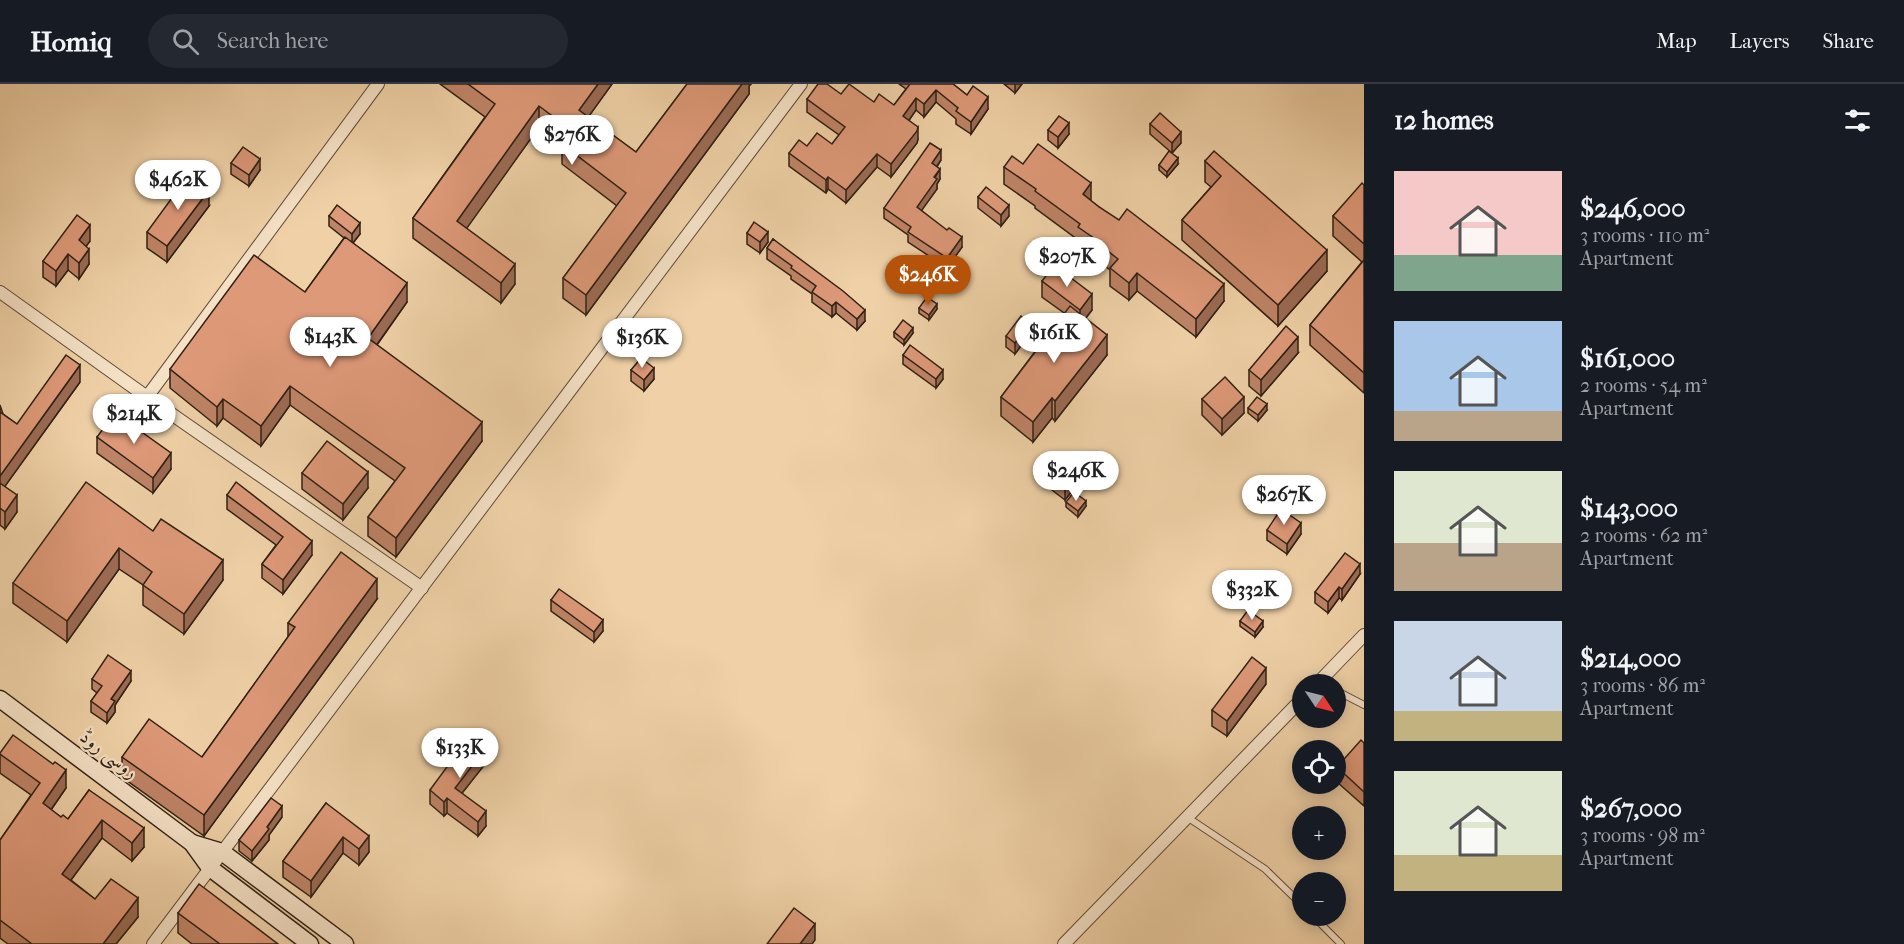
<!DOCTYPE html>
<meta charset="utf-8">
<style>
:root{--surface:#171b24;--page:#242831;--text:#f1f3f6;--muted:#9ea1a6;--line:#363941;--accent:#b45309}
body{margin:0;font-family:"IM FELL French Canon",Amiri,serif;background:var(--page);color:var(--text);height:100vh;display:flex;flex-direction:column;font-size:22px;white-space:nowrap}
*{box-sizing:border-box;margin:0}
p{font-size:20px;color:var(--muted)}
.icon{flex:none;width:33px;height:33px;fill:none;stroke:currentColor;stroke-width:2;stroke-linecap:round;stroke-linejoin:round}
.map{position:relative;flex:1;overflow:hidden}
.drawer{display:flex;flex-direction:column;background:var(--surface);width:540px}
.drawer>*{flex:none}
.needle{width:39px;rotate:125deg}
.fabs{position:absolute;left:1292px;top:590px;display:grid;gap:12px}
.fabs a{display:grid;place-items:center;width:54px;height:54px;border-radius:50%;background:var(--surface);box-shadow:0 3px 15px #0003;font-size:30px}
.price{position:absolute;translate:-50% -51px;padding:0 14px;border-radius:21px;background:#fff;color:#222;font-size:20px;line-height:39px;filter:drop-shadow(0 2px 3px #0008)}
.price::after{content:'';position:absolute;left:50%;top:36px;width:18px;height:14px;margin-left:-9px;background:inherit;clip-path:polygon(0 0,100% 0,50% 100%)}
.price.current{background:var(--accent);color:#fff}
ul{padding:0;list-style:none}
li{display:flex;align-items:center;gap:18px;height:150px;padding:0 30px}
li span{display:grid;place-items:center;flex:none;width:168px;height:120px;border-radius:0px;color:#555}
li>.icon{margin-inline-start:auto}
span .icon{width:72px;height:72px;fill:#fffc;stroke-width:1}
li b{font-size:26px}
h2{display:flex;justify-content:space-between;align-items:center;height:72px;padding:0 30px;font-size:26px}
header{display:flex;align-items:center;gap:36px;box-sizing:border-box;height:84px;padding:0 30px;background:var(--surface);border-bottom:2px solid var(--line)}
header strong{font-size:28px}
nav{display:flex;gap:33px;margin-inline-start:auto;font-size:21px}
.search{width:420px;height:54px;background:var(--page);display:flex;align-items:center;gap:15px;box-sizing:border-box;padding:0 21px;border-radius:33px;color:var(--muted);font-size:22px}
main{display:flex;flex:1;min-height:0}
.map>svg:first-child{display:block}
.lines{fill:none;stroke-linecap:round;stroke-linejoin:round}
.service-casing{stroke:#604c3a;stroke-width:8}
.minor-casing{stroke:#604c3a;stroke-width:14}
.secondary-casing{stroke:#302015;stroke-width:19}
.service{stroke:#f5e1c6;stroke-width:6}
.minor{stroke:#f5e1c6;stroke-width:12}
.secondary{stroke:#f5e1c6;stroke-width:16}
.wall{fill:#bf8467;stroke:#302015;stroke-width:1.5}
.shaded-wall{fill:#9b6b54;stroke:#302015;stroke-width:1.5}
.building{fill:#de9978;stroke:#302015;stroke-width:1.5}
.labels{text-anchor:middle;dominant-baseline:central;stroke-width:4.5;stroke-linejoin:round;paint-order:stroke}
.street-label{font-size:20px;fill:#302015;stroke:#f5e1c6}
</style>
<header>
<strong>Homiq</strong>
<div class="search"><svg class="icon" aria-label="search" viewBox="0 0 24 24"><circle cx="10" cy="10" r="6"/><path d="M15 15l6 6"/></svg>Search here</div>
<nav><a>Map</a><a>Layers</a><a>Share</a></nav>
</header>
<main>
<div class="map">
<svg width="1364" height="860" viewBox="0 0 1364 860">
<rect width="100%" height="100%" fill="#f0d1a7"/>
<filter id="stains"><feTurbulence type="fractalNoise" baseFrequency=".00333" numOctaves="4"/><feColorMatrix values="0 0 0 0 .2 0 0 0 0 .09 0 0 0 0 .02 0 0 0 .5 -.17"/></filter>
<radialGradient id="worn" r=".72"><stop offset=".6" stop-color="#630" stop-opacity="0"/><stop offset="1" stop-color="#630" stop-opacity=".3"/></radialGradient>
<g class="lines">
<g class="service-casing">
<g id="service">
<polyline points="1335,606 1364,621"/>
<polyline points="1187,733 1265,785 1302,821"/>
<polyline points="1312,831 1341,860"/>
</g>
</g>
<g class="minor-casing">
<g id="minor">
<polyline points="0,208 147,313 422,504"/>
<polyline points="147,313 378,0"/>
<polyline points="1317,600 1364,551"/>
<polyline points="153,860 801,0"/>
<polyline points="1064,860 1302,615"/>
</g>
</g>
<g class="secondary-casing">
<g id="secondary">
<polyline points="0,615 192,759 210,784 310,860"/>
<polyline points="192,759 222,768 345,860"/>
</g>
</g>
<use href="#service" class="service"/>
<use href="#minor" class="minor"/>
<use href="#secondary" class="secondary"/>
</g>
<g class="wall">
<polygon points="440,0 612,0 588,33 636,68 687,0 751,0 749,2 749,10 586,231 563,214 563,194 617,122 562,80 562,60 539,43 466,144 515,200 501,219 413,154 413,134 485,33"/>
<polygon points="899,0 953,0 967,11 988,25 971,50 956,40 956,35 936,18 924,33 916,26 909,36 918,55 917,59 891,93 877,83 846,119 828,105 826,109 789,82 789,69 807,62 832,60 839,51 807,28 807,15 841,10 874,18 894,21 906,5"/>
<polygon points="1004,0 1022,0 1015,9"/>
<polygon points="1150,40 1181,59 1172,69 1150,50"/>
<polygon points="1048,46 1069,50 1058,64 1048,56"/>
<polygon points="941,76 937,83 940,95 937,100 937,105 921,126 962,163 947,184 908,158 908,151 884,134 884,124"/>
<polygon points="1205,77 1327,187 1278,242 1182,156 1182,136 1211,103 1205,98"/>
<polygon points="231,79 260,86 249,102 231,90"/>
<polygon points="1023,80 1091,117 1224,217 1196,253 1137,207 1129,216 1110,202 1110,186 1100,178 1100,175 1078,161 1078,156 1035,124 1035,122 1004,100 1004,83"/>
<polygon points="1178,80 1167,93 1159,86 1159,81"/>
<polygon points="1364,101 1364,309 1310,261 1310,241 1362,178 1333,152 1333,132"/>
<polygon points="978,113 1009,132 1001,142 978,124"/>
<polygon points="209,122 167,178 147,164 147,148"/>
<polygon points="329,132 360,150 353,159 407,218 377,261 482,357 396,473 368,452 368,433 395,397 290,321 261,362 223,334 217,342 170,304 170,285 305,208 344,154 329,142"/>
<polygon points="747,149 768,158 760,169 747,160"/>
<polygon points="773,155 865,237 857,246 836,229 832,233 812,218 812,210 791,195 791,192 767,175 767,164"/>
<polygon points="90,157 86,162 89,180 79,195 68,186 56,202 43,193 43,177"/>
<polygon points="1042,197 1092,226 1086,234 1107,271 1055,337 1052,334 1033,358 1001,332 1001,313 1064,229 1042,213"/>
<polygon points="919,224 937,225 929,236 919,229"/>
<polygon points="894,248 913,249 904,261 894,253"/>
<polygon points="1030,249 1015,270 1006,263 1006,252"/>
<polygon points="1298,269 1261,312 1249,302 1249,286"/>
<polygon points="903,271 943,295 936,304 903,280"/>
<polygon points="631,286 654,295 644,307 631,297"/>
<polygon points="80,298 5,402 17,428 5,445 0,441 0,321 3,330 17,340"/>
<polygon points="1202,315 1244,329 1222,351 1202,331"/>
<polygon points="1248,324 1267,326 1258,337 1248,329"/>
<polygon points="97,353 171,385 153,409 97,369"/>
<polygon points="302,389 368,404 343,436 302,405"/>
<polygon points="1044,390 1078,399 1065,416 1044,400"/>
<polygon points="227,411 312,471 283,510 262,494 262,480 276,461 227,425"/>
<polygon points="1066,418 1086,422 1078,433 1066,423"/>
<polygon points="1267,446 1301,450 1287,470 1267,456"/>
<polygon points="153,447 223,496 184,550 143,521 143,501 119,485 67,558 13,519 13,499"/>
<polygon points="1360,490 1342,516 1339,514 1328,529 1315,519 1315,508"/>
<polygon points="377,515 204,752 122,693 122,673 202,673 288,553 288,539"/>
<polygon points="551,516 603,547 594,558 551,527"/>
<polygon points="1240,537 1263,543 1255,553 1240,542"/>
<polygon points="92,595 131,597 115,621 115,628 107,639 91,628 91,617 97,609 92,605"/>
<polygon points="1266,600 1227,652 1212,642 1212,626"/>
<polygon points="1364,659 1364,722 1337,698 1337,683"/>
<polygon points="0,669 66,704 51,726 61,733 68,735 89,706 144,763 132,777 102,754 71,796 95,815 138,833 116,860 8,860 0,854 0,756 31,711 0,689"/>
<polygon points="485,680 462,709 486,742 478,752 447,729 444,732 430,720 430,706"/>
<polygon points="326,719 369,768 359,781 343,769 311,813 283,793 283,777"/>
<polygon points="282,733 269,751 269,756 252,777 239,767 239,756"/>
<polygon points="178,829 278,860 192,860 178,849"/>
</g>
<g class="shaded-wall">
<polygon points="598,0 612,0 579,46 579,26"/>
<polygon points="742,0 751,0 749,2 749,10 586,231 586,211"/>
<polygon points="1015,0 1022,0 1015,9"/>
<polygon points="936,6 936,18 924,33 924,20"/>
<polygon points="988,13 988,25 971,50 971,38"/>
<polygon points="916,14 916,26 903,45 903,32"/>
<polygon points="539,22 539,43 457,158 457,137"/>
<polygon points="1069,39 1069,50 1058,64 1058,53"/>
<polygon points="918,43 918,55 917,59 891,93 891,80"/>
<polygon points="1181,48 1181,59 1172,69 1172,59"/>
<polygon points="941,66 941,76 932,89 932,79"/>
<polygon points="877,70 877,83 846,119 846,106"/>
<polygon points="1178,74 1178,80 1167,93 1167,88"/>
<polygon points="260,75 260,86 249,102 249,91"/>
<polygon points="940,85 940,95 937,100 937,105 917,133 917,123"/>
<polygon points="828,93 828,105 826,109 826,96"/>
<polygon points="1091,99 1091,117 1083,110"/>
<polygon points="209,106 209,122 167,178 167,162"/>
<polygon points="1009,121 1009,132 1001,142 1001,131"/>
<polygon points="360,139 360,150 352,160 352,150"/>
<polygon points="90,141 90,157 79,172 79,156"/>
<polygon points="768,148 768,158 760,169 760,158"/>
<polygon points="962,153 962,163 947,184 947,174"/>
<polygon points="89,165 89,180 79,195 79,179"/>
<polygon points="1327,166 1327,187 1278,242 1278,221"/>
<polygon points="68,170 68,186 56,202 56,187"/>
<polygon points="515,180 515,200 501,219 501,199"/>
<polygon points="1137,189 1137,207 1129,216 1129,199"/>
<polygon points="407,199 407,218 368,273 368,254"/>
<polygon points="1224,200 1224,217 1196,253 1196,235"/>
<polygon points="1092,210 1092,226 1080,241 1080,226"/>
<polygon points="836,218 836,229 832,233 832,222"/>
<polygon points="937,220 937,225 929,236 929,231"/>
<polygon points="865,226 865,237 857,246 857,235"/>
<polygon points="1030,239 1030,249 1015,270 1015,259"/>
<polygon points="913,244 913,249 904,261 904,256"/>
<polygon points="1107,251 1107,271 1055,337 1055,317"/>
<polygon points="1298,253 1298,269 1261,312 1261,296"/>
<polygon points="80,281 80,298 0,409 0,392"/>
<polygon points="654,284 654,295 644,307 644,296"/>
<polygon points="943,286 943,295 936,304 936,295"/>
<polygon points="290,302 290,321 261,362 261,342"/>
<polygon points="1244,313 1244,329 1222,351 1222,335"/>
<polygon points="1052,314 1052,334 1033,358 1033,338"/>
<polygon points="223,315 223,334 217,342 217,323"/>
<polygon points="1267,320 1267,326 1258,337 1258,331"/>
<polygon points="482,338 482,357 396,473 396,454"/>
<polygon points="171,369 171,385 153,409 153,394"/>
<polygon points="368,388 368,404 343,436 343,420"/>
<polygon points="1078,389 1078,399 1065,416 1065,406"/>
<polygon points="17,411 17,428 5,445 5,428"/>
<polygon points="1086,417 1086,422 1078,433 1078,427"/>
<polygon points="1301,439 1301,450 1287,470 1287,460"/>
<polygon points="312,457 312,471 283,510 283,496"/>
<polygon points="119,464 119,485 67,558 67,537"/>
<polygon points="223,476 223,496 184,550 184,530"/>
<polygon points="1360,480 1360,490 1342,516 1342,505"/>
<polygon points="377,495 377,515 204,752 204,731"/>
<polygon points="1339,503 1339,514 1328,529 1328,518"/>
<polygon points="603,536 603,547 594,558 594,548"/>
<polygon points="1263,537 1263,543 1255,553 1255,548"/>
<polygon points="1266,584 1266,600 1227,652 1227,637"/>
<polygon points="131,587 131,597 115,621 115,628 107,639 107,629 111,615"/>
<polygon points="485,665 485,680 455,718 455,704"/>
<polygon points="66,686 66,704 43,737 43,719"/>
<polygon points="447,714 447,729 444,732 444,718"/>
<polygon points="282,722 282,733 269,751 269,756 252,777 252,767 267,743"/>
<polygon points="486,727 486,742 478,752 478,738"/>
<polygon points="102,736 102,754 62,808 62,790"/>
<polygon points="144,744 144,763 132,777 132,759"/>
<polygon points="369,752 369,768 359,781 359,765"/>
<polygon points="343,753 343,769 311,813 311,797"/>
<polygon points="138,814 138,833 116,860 103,860"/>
<polygon points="815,840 815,856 812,860 800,860"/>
</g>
<g class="building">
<polygon points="468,0 598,0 579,26 636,68 687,0 742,0 586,211 563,194 626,109 562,60 572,47 539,22 457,137 515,180 501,199 413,134 495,20"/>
<polygon points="818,0 827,0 841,10 849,0 874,18 879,10 894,21 910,0 953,0 967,11 973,2 988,13 971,38 956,27 958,24 936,6 924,20 916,14 903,32 918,43 917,47 891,80 877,70 846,106 828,93 826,96 789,69 799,56 807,62 817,49 832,60 845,43 807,15"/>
<polygon points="1160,29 1181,48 1172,59 1150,40"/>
<polygon points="1059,32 1069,39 1058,53 1048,46"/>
<polygon points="930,59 941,66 932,79 940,85 934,93 937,95 917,123 947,146 949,144 962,153 947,174 908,148 911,143 884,124"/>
<polygon points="1038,60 1091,99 1083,110 1099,123 1119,136 1127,125 1224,200 1196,235 1137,189 1129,199 1110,184 1118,175 1100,161 1101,159 1078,143 1080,140 1035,107 1036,105 1004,83 1012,72 1023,80"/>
<polygon points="243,63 260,75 249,91 231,79"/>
<polygon points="1169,67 1178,74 1167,88 1159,81"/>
<polygon points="1214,67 1327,166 1278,221 1182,136 1221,92 1205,77"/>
<polygon points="188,92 209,106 167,162 147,148"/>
<polygon points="1362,99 1364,101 1364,160 1333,132"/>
<polygon points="986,103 1009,121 1001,131 978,113"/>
<polygon points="337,121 360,139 352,150 329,132"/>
<polygon points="77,131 90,141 79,156 89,165 79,179 68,170 56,187 43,177"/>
<polygon points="754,138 768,148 760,158 747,149"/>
<polygon points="345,153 407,199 368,254 482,338 396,454 368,433 405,384 290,302 261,342 223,315 217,323 170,285 254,171 305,208"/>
<polygon points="773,155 843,207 865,226 857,235 836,218 832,222 812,208 816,202 791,184 792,182 767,164"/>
<polygon points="1364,176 1364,289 1310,241"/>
<polygon points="1054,181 1092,210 1080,226 1042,197"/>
<polygon points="927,213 937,220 929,231 919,224"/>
<polygon points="1070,222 1107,251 1055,317 1052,314 1033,338 1001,313"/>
<polygon points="1021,232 1030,239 1015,259 1006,252"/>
<polygon points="903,236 913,244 904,256 894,248"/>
<polygon points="1286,242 1298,253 1261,296 1249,286"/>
<polygon points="910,261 943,286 936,295 903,271"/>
<polygon points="66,271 80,281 0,392 0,328 17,340"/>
<polygon points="641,274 654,284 644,296 631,286"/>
<polygon points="1225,293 1244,313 1222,335 1202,315"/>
<polygon points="1257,313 1267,320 1258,331 1248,324"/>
<polygon points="115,329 171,369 153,394 97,353"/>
<polygon points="327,357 368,388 343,420 302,389"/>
<polygon points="1057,373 1078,389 1065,406 1044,390"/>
<polygon points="86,398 153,447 161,435 223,476 184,530 143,501 152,488 119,464 67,537 13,499"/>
<polygon points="236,398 312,457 283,496 262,480 283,453 227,411"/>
<polygon points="0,399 17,411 5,428 0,424"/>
<polygon points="1074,408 1086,417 1078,427 1066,418"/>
<polygon points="1281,425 1301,439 1287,460 1267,446"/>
<polygon points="341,468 377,495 204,731 122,673 149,635 202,673 295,543 288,539"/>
<polygon points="1345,469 1360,480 1342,505 1339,503 1328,518 1315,508"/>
<polygon points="559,505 603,536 594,548 551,516"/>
<polygon points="1248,526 1263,537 1255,548 1240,537"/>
<polygon points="108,571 131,587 111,615 115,617 107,629 91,617 102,602 92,595"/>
<polygon points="1252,573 1266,584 1227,637 1212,626"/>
<polygon points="13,651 53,680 55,678 66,686 43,719 61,733 63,731 68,735 89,706 144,744 132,759 102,736 62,790 95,815 111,795 138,814 103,860 32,860 0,836 0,756 40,699 0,670 0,669"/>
<polygon points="469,653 485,665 455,704 486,727 478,738 447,714 444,718 430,706"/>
<polygon points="1361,656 1364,659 1364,708 1337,683"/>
<polygon points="271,714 282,722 267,743 269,745 252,767 239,756"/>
<polygon points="326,719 369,752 359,765 343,753 311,797 283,777"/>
<polygon points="199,800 278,860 220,860 178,829"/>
<polygon points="794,824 815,840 800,860 767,860"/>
</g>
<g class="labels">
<g class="street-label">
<text transform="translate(109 670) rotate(37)">روسی روڈ</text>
</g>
</g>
<rect width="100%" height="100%" filter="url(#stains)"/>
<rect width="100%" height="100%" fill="url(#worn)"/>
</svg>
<div class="fabs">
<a><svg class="needle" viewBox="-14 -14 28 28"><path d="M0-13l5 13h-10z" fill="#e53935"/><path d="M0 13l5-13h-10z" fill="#9ea1a6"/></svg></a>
<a><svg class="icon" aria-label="locate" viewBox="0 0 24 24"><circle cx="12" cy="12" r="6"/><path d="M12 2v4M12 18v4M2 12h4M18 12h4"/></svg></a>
<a>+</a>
<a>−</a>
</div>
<b class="price" style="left:572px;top:82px">$276K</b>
<b class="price" style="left:178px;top:127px">$462K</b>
<b class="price" style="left:1067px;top:204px">$207K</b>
<b class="price current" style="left:928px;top:222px">$246K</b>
<b class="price" style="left:1054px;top:280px">$161K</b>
<b class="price" style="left:330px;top:284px">$143K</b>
<b class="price" style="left:642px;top:285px">$136K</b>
<b class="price" style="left:134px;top:361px">$214K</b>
<b class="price" style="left:1076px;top:418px">$246K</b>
<b class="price" style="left:1284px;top:442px">$267K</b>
<b class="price" style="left:1252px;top:537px">$332K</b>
<b class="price" style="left:460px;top:695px">$133K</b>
</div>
<section class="drawer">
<h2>12 homes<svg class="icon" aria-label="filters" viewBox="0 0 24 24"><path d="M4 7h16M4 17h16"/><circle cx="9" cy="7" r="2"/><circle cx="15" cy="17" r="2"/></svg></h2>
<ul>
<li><span style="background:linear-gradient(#f6c9c9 70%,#7fa58c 0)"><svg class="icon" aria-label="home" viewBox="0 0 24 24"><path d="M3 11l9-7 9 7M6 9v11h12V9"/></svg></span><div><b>$246,000</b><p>3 rooms · 110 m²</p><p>Apartment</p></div></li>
<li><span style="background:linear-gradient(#a9c7e8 75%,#b9a48a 0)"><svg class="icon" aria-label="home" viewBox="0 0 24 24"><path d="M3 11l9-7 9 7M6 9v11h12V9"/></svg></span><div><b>$161,000</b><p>2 rooms · 54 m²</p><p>Apartment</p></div></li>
<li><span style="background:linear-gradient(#dfe7d0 60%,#b9a48a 0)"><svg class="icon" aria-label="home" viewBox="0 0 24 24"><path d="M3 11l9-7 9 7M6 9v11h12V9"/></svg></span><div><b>$143,000</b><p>2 rooms · 62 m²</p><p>Apartment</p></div></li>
<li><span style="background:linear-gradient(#c9d6e8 75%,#c2b280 0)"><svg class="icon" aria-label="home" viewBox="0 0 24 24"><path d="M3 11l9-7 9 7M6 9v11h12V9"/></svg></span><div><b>$214,000</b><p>3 rooms · 86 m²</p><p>Apartment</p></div></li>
<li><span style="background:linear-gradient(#dfe7d0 70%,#c2b280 0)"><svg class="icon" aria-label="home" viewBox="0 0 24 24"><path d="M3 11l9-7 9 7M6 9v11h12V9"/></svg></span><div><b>$267,000</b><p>3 rooms · 98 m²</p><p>Apartment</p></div></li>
</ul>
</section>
</main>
